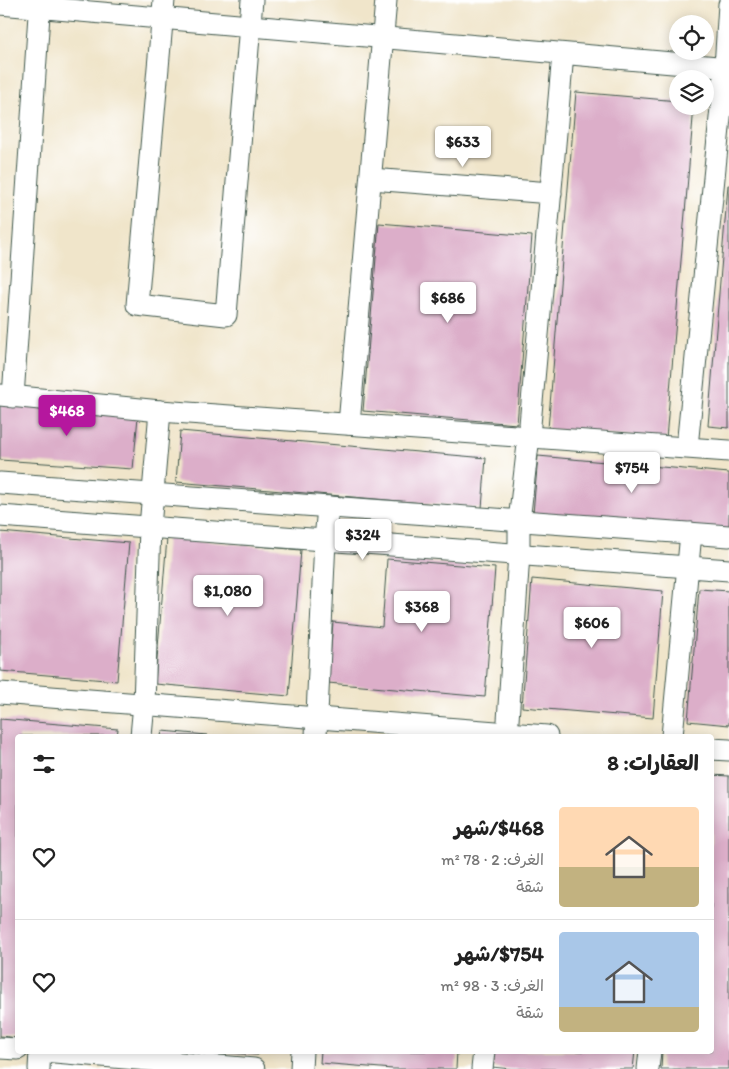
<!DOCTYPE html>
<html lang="ar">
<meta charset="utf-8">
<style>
:root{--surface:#fff;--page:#f2f2f2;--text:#222;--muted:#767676;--line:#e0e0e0;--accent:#b5179e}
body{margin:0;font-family:Itim,"Playpen Sans Arabic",sans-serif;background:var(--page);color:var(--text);direction:rtl;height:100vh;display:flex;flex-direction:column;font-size:19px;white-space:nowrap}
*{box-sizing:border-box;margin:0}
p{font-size:16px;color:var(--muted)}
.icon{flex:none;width:28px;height:28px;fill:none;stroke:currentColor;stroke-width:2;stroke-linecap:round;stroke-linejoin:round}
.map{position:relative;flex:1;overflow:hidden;direction:ltr}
.panel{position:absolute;left:15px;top:734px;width:699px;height:320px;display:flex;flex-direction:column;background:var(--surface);border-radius:5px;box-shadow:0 2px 12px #0003;direction:rtl}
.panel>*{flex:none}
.fabs{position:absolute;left:669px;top:15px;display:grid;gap:10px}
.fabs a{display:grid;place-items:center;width:45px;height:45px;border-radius:50%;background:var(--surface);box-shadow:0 2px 12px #0003;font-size:25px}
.price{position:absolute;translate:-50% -42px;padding:0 11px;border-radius:5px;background:#fff;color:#222;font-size:16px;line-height:32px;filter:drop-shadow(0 1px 2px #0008)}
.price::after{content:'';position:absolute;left:50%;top:30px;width:15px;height:11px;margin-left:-8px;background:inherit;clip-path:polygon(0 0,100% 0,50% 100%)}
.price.on{background:var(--accent);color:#fff}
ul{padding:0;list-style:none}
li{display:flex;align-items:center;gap:15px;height:125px;padding:0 15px}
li+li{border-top:1px solid var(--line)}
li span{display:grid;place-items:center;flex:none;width:140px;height:100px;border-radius:5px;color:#555}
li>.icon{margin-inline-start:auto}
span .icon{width:60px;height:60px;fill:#fffc;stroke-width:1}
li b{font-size:21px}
h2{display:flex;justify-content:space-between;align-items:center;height:60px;padding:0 15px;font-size:21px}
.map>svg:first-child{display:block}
.building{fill:#dcaec9}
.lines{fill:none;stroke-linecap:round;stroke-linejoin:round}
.minor-casing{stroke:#3e564a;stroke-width:23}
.minor{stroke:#fff;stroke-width:21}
</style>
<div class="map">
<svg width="729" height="1069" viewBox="0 0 729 1069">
<rect width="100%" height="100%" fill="#fff"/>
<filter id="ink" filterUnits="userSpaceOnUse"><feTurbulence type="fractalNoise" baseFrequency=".02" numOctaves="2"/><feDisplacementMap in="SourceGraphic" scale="10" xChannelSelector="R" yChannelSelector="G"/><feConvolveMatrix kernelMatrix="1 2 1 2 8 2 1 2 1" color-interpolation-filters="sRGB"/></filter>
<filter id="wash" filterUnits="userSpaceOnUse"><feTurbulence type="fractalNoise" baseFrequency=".0096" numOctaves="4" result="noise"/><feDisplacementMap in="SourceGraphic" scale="20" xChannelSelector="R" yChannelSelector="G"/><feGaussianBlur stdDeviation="1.12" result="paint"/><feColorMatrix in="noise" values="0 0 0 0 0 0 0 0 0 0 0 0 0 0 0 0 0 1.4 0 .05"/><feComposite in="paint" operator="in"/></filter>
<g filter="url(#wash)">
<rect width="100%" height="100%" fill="#f0e5ca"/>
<g id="blocks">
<g class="building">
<polygon points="576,92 678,101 678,106 694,106 666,439 548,429"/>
<polygon points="728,185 729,185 729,428 708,426"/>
<polygon points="379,223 532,236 517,424 363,411"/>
<polygon points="0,403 138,417 133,469 0,460"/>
<polygon points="180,431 486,458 482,508 176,482"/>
<polygon points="538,456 729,473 729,531 533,514"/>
<polygon points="0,532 129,543 117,681 0,671"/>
<polygon points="167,538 301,550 289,696 155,684"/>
<polygon points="387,559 495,568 485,697 328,683 333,622 382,627"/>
<polygon points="532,579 663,591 653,718 522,707"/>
<polygon points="699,589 729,591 729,725 688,721"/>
<polygon points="0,719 118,729 117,736 18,736 18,1038 0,1036"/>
<polygon points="162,731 207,735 207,736 161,736"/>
<polygon points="711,775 729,776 729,1069 661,1069 662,1051 711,1051"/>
<polygon points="227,1051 259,1051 258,1055 227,1053"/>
<polygon points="321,1051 457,1051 456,1069 393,1069 320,1063"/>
<polygon points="494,1051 635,1051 633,1069 511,1069 492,1067"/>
</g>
</g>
</g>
<g filter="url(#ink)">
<use href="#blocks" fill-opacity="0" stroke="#3e564a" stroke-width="1"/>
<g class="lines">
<g class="minor-casing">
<g id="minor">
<polyline points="164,0 137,305 226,315 252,0"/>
<polyline points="0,4 729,68"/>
<polyline points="371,179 551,193"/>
<polyline points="0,395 160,411 729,451"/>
<polyline points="13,397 40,0"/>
<polyline points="349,424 386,0"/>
<polyline points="687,447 725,68 729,4"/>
<polyline points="0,483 729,536"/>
<polyline points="0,516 729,570"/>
<polyline points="0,693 547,736"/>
<polyline points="141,736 144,704 150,527 160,411"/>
<polyline points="316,736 325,540 328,507"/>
<polyline points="507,736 519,554 519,521 529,436 563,54"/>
<polyline points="672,736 691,533"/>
<polyline points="711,749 729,750"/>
<polyline points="0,1048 18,1049"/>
<polyline points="43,1051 254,1069"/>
<polyline points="39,1069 40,1051"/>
<polyline points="301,1069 302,1051"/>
<polyline points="482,1069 484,1051"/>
<polyline points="648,1069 650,1051"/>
</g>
</g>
<use href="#minor" class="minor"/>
</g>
</g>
</svg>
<div class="fabs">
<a><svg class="icon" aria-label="locate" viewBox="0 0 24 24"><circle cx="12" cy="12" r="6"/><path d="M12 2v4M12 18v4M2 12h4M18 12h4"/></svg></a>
<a><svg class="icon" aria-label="layers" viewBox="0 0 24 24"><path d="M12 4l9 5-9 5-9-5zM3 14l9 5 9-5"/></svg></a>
</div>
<b class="price" style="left:463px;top:168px">$633</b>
<b class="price" style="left:448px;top:324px">$686</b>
<b class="price on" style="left:67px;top:437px">$468</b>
<b class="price" style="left:632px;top:494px">$754</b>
<b class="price" style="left:363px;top:561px">$324</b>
<b class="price" style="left:228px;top:617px">$1,080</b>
<b class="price" style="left:422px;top:633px">$368</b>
<b class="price" style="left:592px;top:649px">$606</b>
<section class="panel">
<h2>العقارات: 8<svg class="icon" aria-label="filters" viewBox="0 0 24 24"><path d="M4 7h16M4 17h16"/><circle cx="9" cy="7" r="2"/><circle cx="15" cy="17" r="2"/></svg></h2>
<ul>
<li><span style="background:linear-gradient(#ffd9b3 60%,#c2b280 0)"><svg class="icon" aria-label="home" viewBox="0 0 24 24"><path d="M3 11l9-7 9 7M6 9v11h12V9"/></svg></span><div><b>$468/شهر</b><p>الغرف: 2 · 78 m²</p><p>شقة</p></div><svg class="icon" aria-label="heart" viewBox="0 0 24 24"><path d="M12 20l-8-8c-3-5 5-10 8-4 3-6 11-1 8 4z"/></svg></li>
<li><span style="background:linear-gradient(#a9c7e8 75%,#c2b280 0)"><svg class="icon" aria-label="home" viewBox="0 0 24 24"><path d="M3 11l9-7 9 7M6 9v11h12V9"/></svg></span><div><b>$754/شهر</b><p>الغرف: 3 · 98 m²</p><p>شقة</p></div><svg class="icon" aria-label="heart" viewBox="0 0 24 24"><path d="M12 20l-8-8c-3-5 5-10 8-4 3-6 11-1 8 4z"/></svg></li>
</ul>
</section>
</div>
